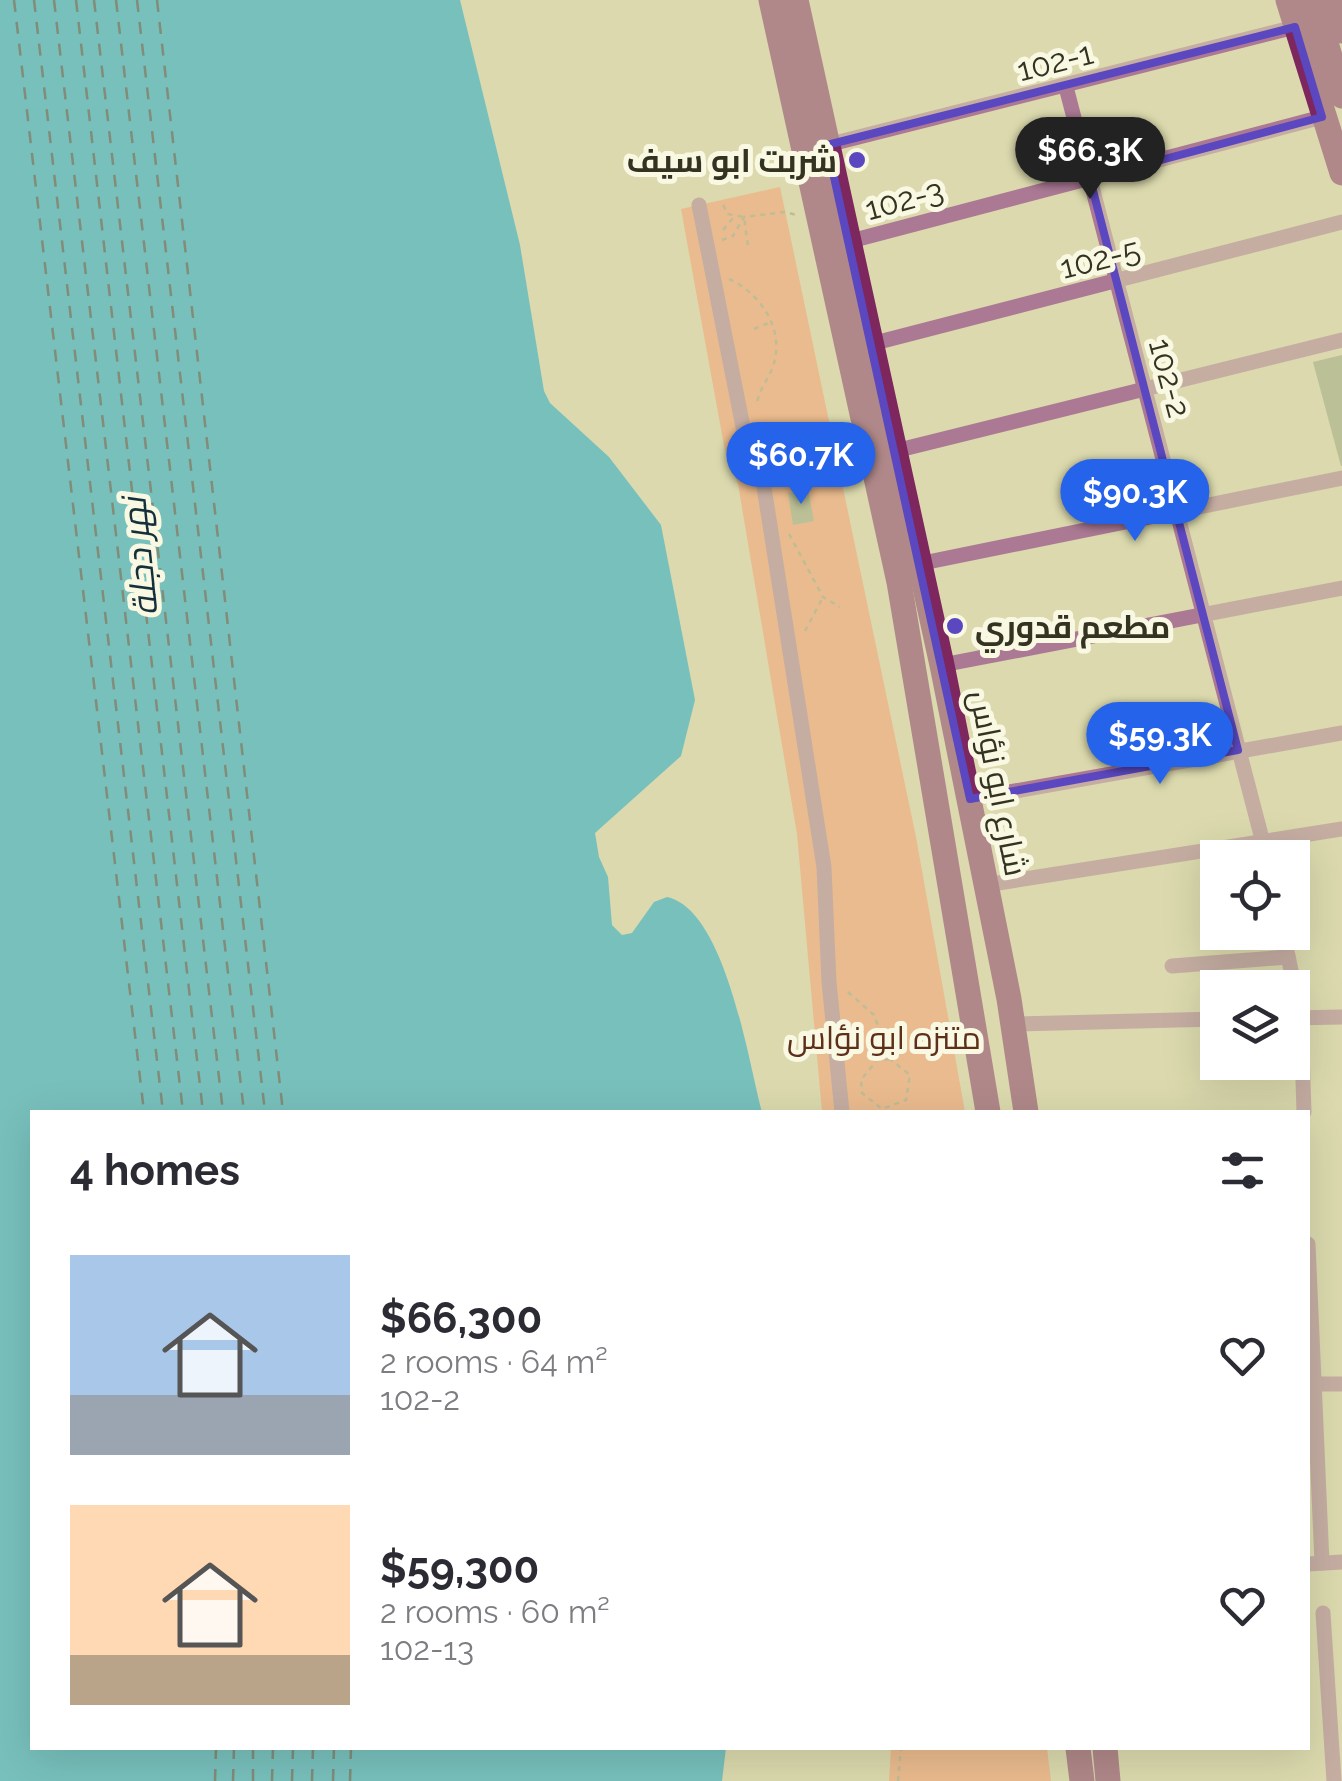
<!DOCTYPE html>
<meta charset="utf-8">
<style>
:root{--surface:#fff;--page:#f2f2f3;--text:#2b2b33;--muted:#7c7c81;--accent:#2563eb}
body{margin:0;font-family:Raleway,Cairo,sans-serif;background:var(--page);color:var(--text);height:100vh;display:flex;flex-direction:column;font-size:38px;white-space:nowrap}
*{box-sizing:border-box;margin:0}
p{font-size:32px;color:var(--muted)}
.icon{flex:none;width:55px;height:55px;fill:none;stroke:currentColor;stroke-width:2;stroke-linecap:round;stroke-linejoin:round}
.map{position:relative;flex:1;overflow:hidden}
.details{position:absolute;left:30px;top:1110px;width:1280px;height:640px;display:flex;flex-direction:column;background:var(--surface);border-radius:0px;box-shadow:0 10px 40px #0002}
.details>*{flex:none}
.buttons{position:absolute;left:1200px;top:840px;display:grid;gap:20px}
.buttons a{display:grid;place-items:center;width:110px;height:110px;border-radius:0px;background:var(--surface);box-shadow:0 10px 40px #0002;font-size:50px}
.price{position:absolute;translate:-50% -85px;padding:0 22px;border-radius:35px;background:var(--accent);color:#fff;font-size:32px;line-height:65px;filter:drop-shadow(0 2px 5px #0008)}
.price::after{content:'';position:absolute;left:50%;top:60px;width:30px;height:22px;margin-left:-15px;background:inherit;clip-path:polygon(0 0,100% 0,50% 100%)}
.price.active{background:#222;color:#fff}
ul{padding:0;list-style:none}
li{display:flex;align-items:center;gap:30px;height:250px;padding:0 40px}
li span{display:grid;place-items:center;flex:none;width:280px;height:200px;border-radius:0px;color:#555}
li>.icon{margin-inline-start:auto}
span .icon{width:120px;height:120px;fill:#fffc;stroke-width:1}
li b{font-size:42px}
h2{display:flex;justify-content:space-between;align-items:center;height:120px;padding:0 40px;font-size:42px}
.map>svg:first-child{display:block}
.green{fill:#fc9869}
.water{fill:#01a3ce}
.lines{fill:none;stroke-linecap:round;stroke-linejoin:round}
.ferry{stroke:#15303a;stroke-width:2.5;stroke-dasharray:12 10;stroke-linecap:butt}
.building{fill:#94a37c}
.path{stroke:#9d9b79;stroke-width:2.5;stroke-dasharray:5 5;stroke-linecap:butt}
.street{stroke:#ab7994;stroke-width:15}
.primary{stroke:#7d275e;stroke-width:25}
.marked{fill:none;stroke:#5b47bf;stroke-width:8;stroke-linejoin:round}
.poi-dot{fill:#5b47bf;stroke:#f9f8e2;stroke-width:4}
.labels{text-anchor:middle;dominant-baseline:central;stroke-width:10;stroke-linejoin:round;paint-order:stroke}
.street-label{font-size:32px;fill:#343322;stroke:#f9f8e2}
.poi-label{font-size:32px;font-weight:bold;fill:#343322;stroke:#f9f8e2;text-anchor:end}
.park-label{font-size:32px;fill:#5e301a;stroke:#f9f8e2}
.water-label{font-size:35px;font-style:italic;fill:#15303a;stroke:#f9f8e2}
</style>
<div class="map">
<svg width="1342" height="1781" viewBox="0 0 1342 1781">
<rect width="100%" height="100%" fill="#dbd9ad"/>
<g class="green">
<polygon points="780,187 916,837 965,1112 822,1112 797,834 738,484 725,451 681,209"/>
<polygon points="891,1748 1047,1748 1051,1781 889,1781"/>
</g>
<path class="water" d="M 0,0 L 460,0 L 520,245 L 544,391 L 550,403 L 609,457 L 661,525 L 695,700 L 681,756 L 595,833 L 599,857 L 608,877 L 612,925 L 622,935 L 632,933 L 654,902 L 667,897 C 726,910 748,1061 762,1112 L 32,1112 L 32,1748 L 726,1748 L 722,1781 L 0,1781 Z"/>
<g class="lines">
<g class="ferry">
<polyline points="14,0 144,1112"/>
<polyline points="34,0 163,1112"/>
<polyline points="54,0 183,1112"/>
<polyline points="76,0 203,1112"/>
<polyline points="94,0 223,1112"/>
<polyline points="116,0 244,1112"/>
<polyline points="137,0 265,1112"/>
<polyline points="157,0 283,1112"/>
<polyline points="215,1781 216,1748"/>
<polyline points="233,1781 234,1748"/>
<polyline points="253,1781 253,1748"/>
<polyline points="272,1781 273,1748"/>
<polyline points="292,1781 293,1748"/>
<polyline points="312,1781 313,1748"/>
<polyline points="333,1781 334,1748"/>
<polyline points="350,1781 351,1748"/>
</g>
</g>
<g class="building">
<polygon points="1342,355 1342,466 1341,466 1313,362"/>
<polygon points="808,489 814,521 793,525 788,493"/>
</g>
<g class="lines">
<g class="path">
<polyline points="723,205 728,214 744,217 748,246"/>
<polyline points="723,230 733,218"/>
<polyline points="722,240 733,236 744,217 785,212 797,215"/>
<path d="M 729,279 C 760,293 784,328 774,363 C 770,378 757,391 757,406"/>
<polyline points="754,329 771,322"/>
<polyline points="770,456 779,464 801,439"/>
<polyline points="789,534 823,597 840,607"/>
<polyline points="805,631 822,599"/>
<polyline points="848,992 874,1015 890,1059 910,1075 906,1100 882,1109 862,1093 861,1080 877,1060 890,1059"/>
<polyline points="898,1781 901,1748"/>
</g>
<g class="street">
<polyline points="1066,87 1267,858"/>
<polyline points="827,145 1295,27"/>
<polyline points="699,205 747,447 763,481 824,867 829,982 842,1112"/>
<polyline points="847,242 1322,117"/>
<polyline points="871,344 1342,222"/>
<polyline points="895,451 1342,340"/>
<polyline points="918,564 1342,478"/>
<polyline points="942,665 1342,588"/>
<polyline points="970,799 1342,733"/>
<polyline points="986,885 1342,829"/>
<polyline points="1283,932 1301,1018 1304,1112"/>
<polyline points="1172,966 1288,957"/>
<polyline points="1292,1018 1342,1017"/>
<polyline points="1012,1024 1218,1019"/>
<polyline points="1308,1244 1322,1563"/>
<polyline points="1308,1384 1342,1384"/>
<polyline points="1308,1564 1342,1562"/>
<polyline points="1323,1613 1334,1781"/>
</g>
<g class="primary">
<polyline points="771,0 899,582 988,1112"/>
<polyline points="796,0 942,665 1009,999 1026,1112"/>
<polyline points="1288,0 1342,173"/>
<polyline points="1313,0 1342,96"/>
<polyline points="1333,0 1342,31"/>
<polyline points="1078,1748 1082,1781"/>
<polyline points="1105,1748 1108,1781"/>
</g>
</g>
<path d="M0 0H1342V1781H0ZM 1295,27 L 1322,117 L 1090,179 L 1238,750 L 970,799 L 827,145 Z" fill="#dbd9ad" fill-opacity=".55" fill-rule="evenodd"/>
<path class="marked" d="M 1295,27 L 1322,117 L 1090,179 L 1238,750 L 970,799 L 827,145 Z"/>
<g class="poi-dot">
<circle cx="857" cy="160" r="10"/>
<circle cx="955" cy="626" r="10"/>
</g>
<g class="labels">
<g class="street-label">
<text transform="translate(1055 61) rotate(-14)">102-1</text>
<text transform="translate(904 199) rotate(-15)">102-3</text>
<text transform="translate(1100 258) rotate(-14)">102-5</text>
<text transform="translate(1170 378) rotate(75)">102-2</text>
<text transform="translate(999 783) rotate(79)">شارع ابو نؤاس</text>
</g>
<g class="poi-label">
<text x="837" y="160">شربت ابو سيف</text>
<text x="975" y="626" text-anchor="start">مطعم قدوري</text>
</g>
<g class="park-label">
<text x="884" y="1037">متنزه ابو نؤاس</text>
</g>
<g class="water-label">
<text transform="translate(139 557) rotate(-96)">نهر دجلة</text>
</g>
</g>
</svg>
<div class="buttons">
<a><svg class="icon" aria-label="locate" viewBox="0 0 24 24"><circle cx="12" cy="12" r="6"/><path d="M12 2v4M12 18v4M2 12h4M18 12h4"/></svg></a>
<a><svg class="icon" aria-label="layers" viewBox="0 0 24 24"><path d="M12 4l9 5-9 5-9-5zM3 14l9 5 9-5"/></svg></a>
</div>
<b class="price active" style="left:1090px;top:202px">$66.3K</b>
<b class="price" style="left:801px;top:507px">$60.7K</b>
<b class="price" style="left:1135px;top:544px">$90.3K</b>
<b class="price" style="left:1160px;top:787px">$59.3K</b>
<section class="details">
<h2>4 homes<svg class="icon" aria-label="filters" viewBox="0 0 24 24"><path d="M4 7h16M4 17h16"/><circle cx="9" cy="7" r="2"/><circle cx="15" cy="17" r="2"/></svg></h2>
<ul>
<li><span style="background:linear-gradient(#a9c7e8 70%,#9aa5b1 0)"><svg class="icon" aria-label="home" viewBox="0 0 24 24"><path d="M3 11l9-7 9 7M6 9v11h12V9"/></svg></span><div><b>$66,300</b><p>2 rooms · 64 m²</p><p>102-2</p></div><svg class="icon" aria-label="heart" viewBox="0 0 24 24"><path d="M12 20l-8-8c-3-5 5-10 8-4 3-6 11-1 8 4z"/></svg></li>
<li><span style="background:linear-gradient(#ffd9b3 75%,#b9a48a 0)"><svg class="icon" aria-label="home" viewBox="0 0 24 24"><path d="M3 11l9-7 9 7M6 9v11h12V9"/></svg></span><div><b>$59,300</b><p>2 rooms · 60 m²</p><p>102-13</p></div><svg class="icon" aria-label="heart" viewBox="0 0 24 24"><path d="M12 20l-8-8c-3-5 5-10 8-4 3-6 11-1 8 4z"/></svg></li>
</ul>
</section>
</div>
